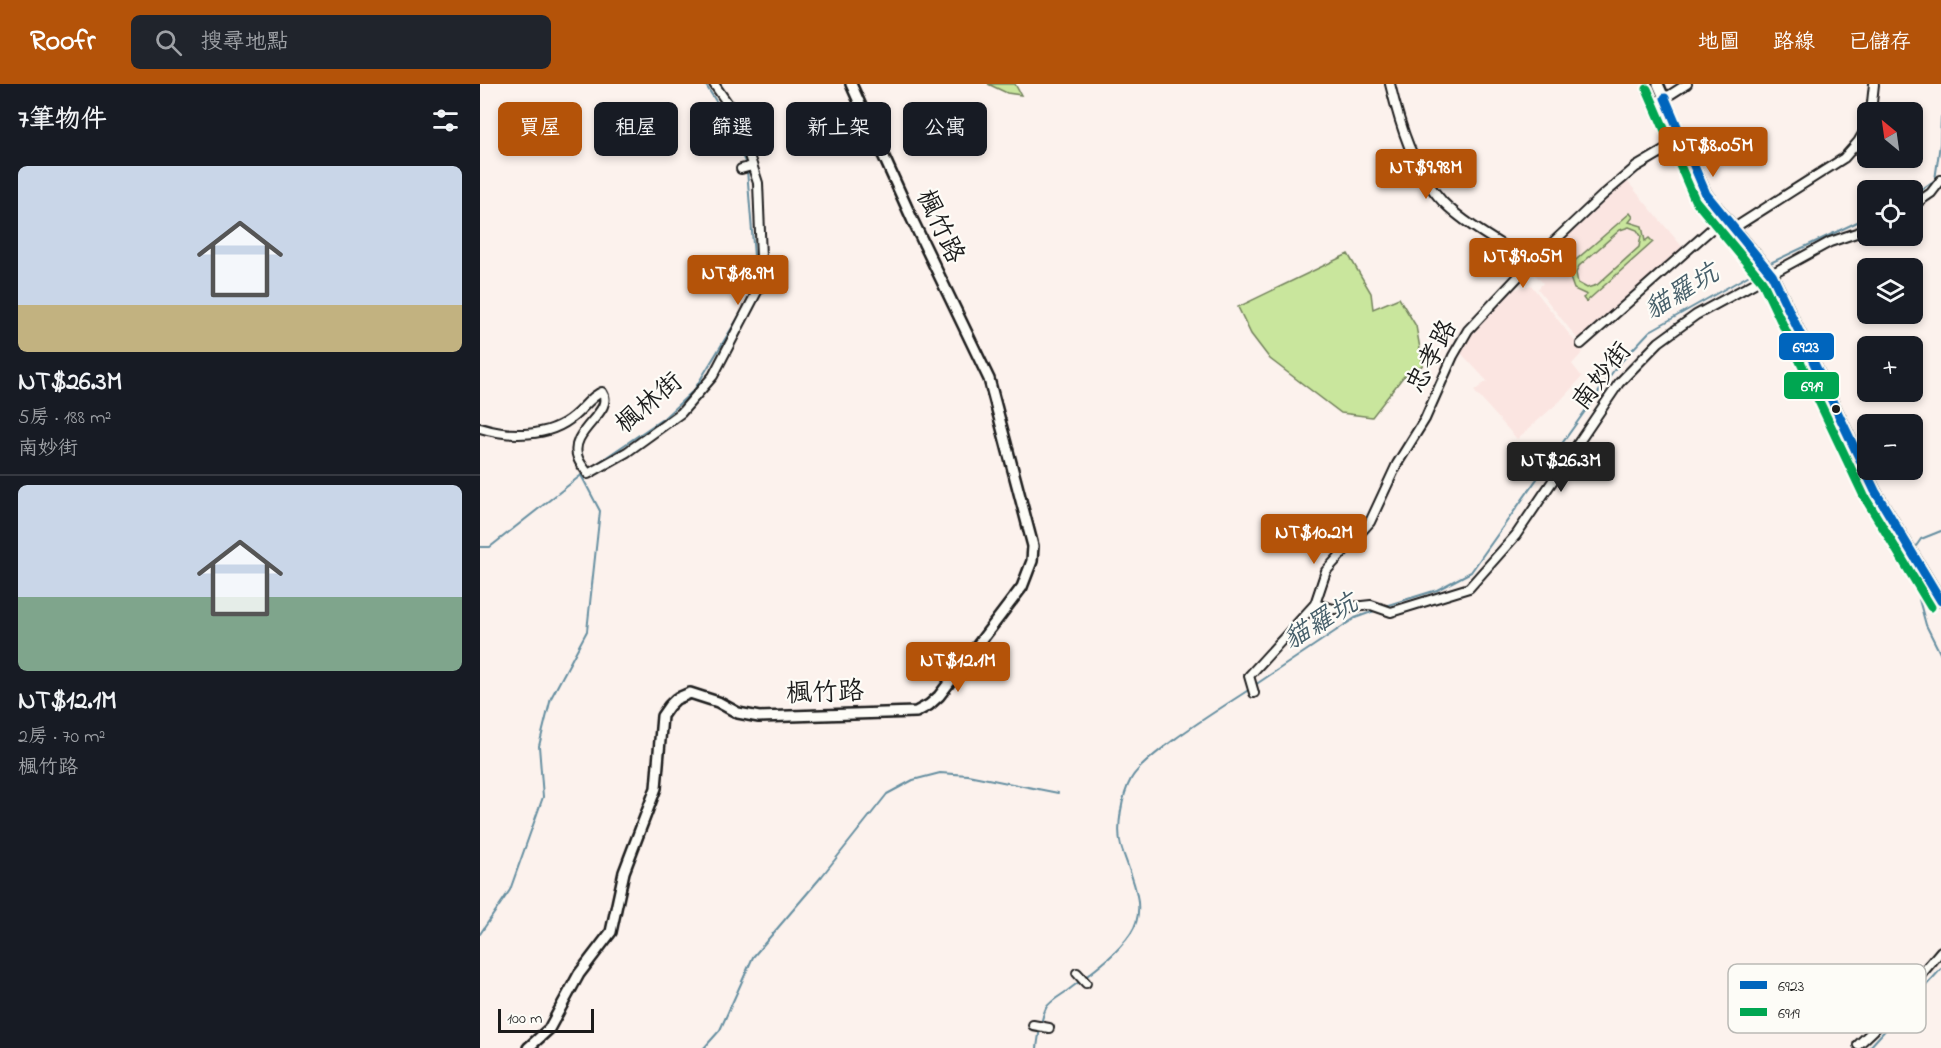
<!DOCTYPE html>
<html lang="zh-TW">
<meta charset="utf-8">
<style>
:root{--surface:#171b24;--page:#20242c;--text:#f1f3f6;--muted:#9ea1a6;--line:#363941;--accent:#b45309}
body{margin:0;font-family:"Indie Flower","LXGW WenKai TC",sans-serif;background:var(--page);color:var(--text);height:100vh;display:flex;flex-direction:column;font-size:22px;white-space:nowrap}
*{box-sizing:border-box;margin:0}
p{font-size:20px;color:var(--muted)}
.icon{flex:none;width:33px;height:33px;fill:none;stroke:currentColor;stroke-width:2;stroke-linecap:round;stroke-linejoin:round}
.map{position:relative;flex:1;overflow:hidden}
.drawer{display:flex;flex-direction:column;background:var(--surface);width:480px}
.drawer>*{flex:none}
.hud{position:absolute;left:18px;top:18px;width:570px;height:54px;display:flex;gap:12px}
.needle{width:39px;rotate:331deg}
.tools{position:absolute;left:1377px;top:18px;display:grid;gap:12px}
.tools a{display:grid;place-items:center;width:66px;height:66px;border-radius:9px;background:var(--surface);box-shadow:0 3px 9px #0003;font-size:30px}
.scale{position:absolute;left:18px;bottom:15px;width:96px;box-sizing:border-box;padding-left:6px;border:3px solid #1c1c1c;border-top:0;font-size:16px;line-height:21px;white-space:nowrap;color:#1c1c1c;-webkit-text-stroke:4px #fdfcf7;paint-order:stroke}
.price{position:absolute;translate:-50% -51px;padding:0 14px;border-radius:6px;background:var(--accent);color:#fff;font-size:20px;line-height:39px;filter:drop-shadow(0 2px 3px #0008)}
.price::after{content:'';position:absolute;left:50%;top:36px;width:18px;height:14px;margin-left:-9px;background:inherit;clip-path:polygon(0 0,100% 0,50% 100%)}
.price.selected{background:#222;color:#fff}
ul{padding:0;list-style:none}
li{display:grid;align-content:center;gap:12px;height:318px;padding:0 18px}
li+li{border-top:2px solid var(--line)}
li span{display:grid;place-items:center;height:186px;border-radius:9px;color:#555}
li>.icon{margin-inline-start:auto}
span .icon{width:108px;height:108px;fill:#fffc;stroke-width:1}
li b{font-size:26px}
h2{display:flex;justify-content:space-between;align-items:center;height:72px;padding:0 18px;font-size:26px}
.chip{padding:0 21px;border-radius:9px;background:var(--surface);box-shadow:0 3px 9px #0003;font-size:21px;line-height:54px}
.chip.selected{background:var(--accent);color:#fff}
header{display:flex;align-items:center;gap:36px;box-sizing:border-box;height:84px;padding:0 30px;background:var(--accent);color:#fff}
header strong{font-size:28px}
nav{display:flex;gap:33px;margin-inline-start:auto;font-size:21px}
.search{width:420px;height:54px;background:var(--page);display:flex;align-items:center;gap:15px;box-sizing:border-box;padding:0 21px;border-radius:9px;color:var(--muted);font-size:22px}
main{display:flex;flex:1;min-height:0}
.map>svg:first-child{display:block}
.built{fill:#fbe5e1}
.green{fill:#c9e69d;stroke:#72815c;stroke-width:1.5;fill-rule:evenodd}
.lines{fill:none;stroke-linecap:round;stroke-linejoin:round}
.stream{stroke:#668fa1;stroke-width:2}
.minor-casing{stroke:#1c1c1c;stroke-width:12}
.tertiary-casing{stroke:#1c1c1c;stroke-width:14}
.minor{stroke:#fdfcf7;stroke-width:8}
.tertiary{stroke:#fdfcf7;stroke-width:9}
.bus-1-casing{stroke:#fdfcf7;stroke-width:14}
.bus-2-casing{stroke:#fdfcf7;stroke-width:14}
.bus-1{stroke:#0065bd;stroke-width:9}
.bus-2{stroke:#00a651;stroke-width:9}
.bus-dot{fill:#1c1c1c;stroke:#fdfcf7;stroke-width:2}
.labels{text-anchor:middle;dominant-baseline:central;stroke-width:4.5;stroke-linejoin:round;paint-order:stroke}
.street-label{font-size:26px;fill:#1c1c1c;stroke:#fdfcf7}
.water-label{font-size:27px;font-style:italic;fill:#475f6a;stroke:#fdfcf7}
.key{fill:#fdfcf7;stroke:#bab9b5;stroke-width:1.5}
.key-label{font-size:16px;fill:#1c1c1c}
.line-badge{stroke:#fdfcf7;stroke-width:2}
.badge-label{font-size:16px;text-anchor:middle;font-weight:bold;fill:#fff}
</style>
<header>
<strong>Roofr</strong>
<div class="search"><svg class="icon" aria-label="search" viewBox="0 0 24 24"><circle cx="10" cy="10" r="6"/><path d="M15 15l6 6"/></svg>搜尋地點</div>
<nav><a>地圖</a><a>路線</a><a>已儲存</a></nav>
</header>
<main>
<section class="drawer">
<h2>7筆物件<svg class="icon" aria-label="filters" viewBox="0 0 24 24"><path d="M4 7h16M4 17h16"/><circle cx="9" cy="7" r="2"/><circle cx="15" cy="17" r="2"/></svg></h2>
<ul>
<li><span style="background:linear-gradient(#c9d6e8 75%,#c2b280 0)"><svg class="icon" aria-label="home" viewBox="0 0 24 24"><path d="M3 11l9-7 9 7M6 9v11h12V9"/></svg></span><div><b>NT$26.3M</b><p>5房 · 188 m²</p><p>南妙街</p></div></li>
<li><span style="background:linear-gradient(#c9d6e8 60%,#7fa58c 0)"><svg class="icon" aria-label="home" viewBox="0 0 24 24"><path d="M3 11l9-7 9 7M6 9v11h12V9"/></svg></span><div><b>NT$12.1M</b><p>2房 · 70 m²</p><p>楓竹路</p></div></li>
</ul>
</section>
<div class="map">
<svg width="1461" height="964" viewBox="0 0 1461 964">
<rect width="100%" height="100%" fill="#fcf2ed"/>
<filter id="ink" filterUnits="userSpaceOnUse"><feTurbulence type="fractalNoise" baseFrequency=".0167" numOctaves="2"/><feDisplacementMap in="SourceGraphic" scale="12" xChannelSelector="R" yChannelSelector="G"/><feConvolveMatrix kernelMatrix="1 2 1 2 8 2 1 2 1" color-interpolation-filters="sRGB"/></filter>
<g filter="url(#ink)">
<g class="built">
<polygon points="1147,97 1205,166 1099,257 1058,205 1063,199 1052,187 1127,112"/>
<polygon points="1051,201 1103,268 1092,280 1102,293 1080,317 1037,355 994,307 1007,297 979,267 991,248 1031,206"/>
</g>
<g class="green">
<polygon points="508,0 535,0 541,11 527,9"/>
<path d="M 1150,129 L 1153,133 L 1149,138 L 1162,142 L 1165,157 L 1169,154 L 1173,158 L 1106,218 L 1103,214 L 1107,211 L 1094,205 L 1089,191 L 1085,193 L 1082,188 ZM 1149,143 L 1157,146 L 1161,152 L 1159,163 L 1117,201 L 1107,204 L 1098,199 L 1096,189 L 1099,182 L 1140,146 Z"/>
<polygon points="868,170 891,209 893,225 919,214 936,242 943,281 923,293 892,333 861,329 790,275 771,250 758,223"/>
</g>
<g class="lines">
<g class="stream">
<polyline points="225,0 241,25 266,80"/>
<polyline points="267,86 276,197 267,219"/>
<polyline points="1432,112 1455,96 1460,60 1461,33"/>
<polyline points="1286,181 1388,133"/>
<polyline points="109,385 184,334 214,306 261,229"/>
<polyline points="0,463 10,463 104,389"/>
<polyline points="1434,465 1441,455 1461,447"/>
<polyline points="1430,472 1428,475 1446,541 1461,571"/>
<polyline points="905,522 957,506 991,488 1137,282 1170,247 1282,184"/>
<polyline points="775,601 875,534 897,526"/>
<polyline points="0,850 30,806 63,713 59,662 71,614 107,547 120,427 101,391"/>
<polyline points="224,964 240,946 273,873 342,792 407,710 433,696 460,689 488,691 578,709"/>
<path d="M 557,964 C 559,950 560,937 566,924 C 570,917 580,912 587,907 C 609,890 635,873 651,849 C 669,822 649,789 641,762 C 636,744 642,711 651,695 C 664,671 743,623 770,605"/>
<polyline points="1389,964 1461,885"/>
</g>
<g class="minor-casing">
<g id="minor">
<path d="M 910,0 C 920,41 933,86 963,118 C 987,142 1022,160 1051,179"/>
<polyline points="1185,14 1207,0"/>
<polyline points="1391,28 1394,0"/>
<polyline points="261,85 272,82"/>
<polyline points="1432,122 1451,109 1461,96"/>
<polyline points="1254,144 1364,74 1378,58 1388,41"/>
<polyline points="1101,260 1245,133"/>
<path d="M 0,344 C 29,353 69,354 94,332 C 103,325 111,312 122,308 C 136,328 87,347 98,374 C 100,380 105,385 108,390 L 147,368 L 201,329 L 233,292 L 282,198 L 278,99 L 267,65 L 248,20 L 234,0"/>
<polyline points="835,520 854,525 891,521 911,528 989,504 1036,451 1139,299 1179,258 1216,231 1350,158 1388,145"/>
<polyline points="774,609 769,592 835,520 846,487 890,438 917,380 945,335 973,272 988,246 1051,179 1122,112 1156,83 1202,56"/>
<polyline points="597,889 606,899"/>
<polyline points="553,941 569,944"/>
<polyline points="1378,961 1394,946 1461,867"/>
</g>
</g>
<g class="tertiary-casing">
<g id="tertiary">
<polyline points="1178,0 1226,110 1292,191 1395,407 1461,517"/>
<polyline points="48,964 69,945 99,890 131,848 144,788 176,704 182,632 189,622 196,615 210,609 238,618 258,629 279,633 436,628 449,621 459,612 542,503 552,477 553,462 509,295 432,135 371,0"/>
</g>
</g>
<use href="#minor" class="minor"/>
<use href="#tertiary" class="tertiary"/>
<g class="bus-1-casing">
<polyline id="bus-1" points="1185,14 1226,110 1292,191 1395,407 1461,517"/>
</g>
<g class="bus-2-casing">
<polyline id="bus-2" points="1167,5 1215,116 1282,197 1384,412 1451,523"/>
</g>
<use href="#bus-1" class="bus-1"/>
<use href="#bus-2" class="bus-2"/>
</g>
</g>
<circle class="bus-dot" cx="1356" cy="325" r="5"/>
<g class="labels">
<g class="street-label">
<text transform="translate(459 143) rotate(65)">楓竹路</text>
<text transform="translate(953 273) rotate(-62)">忠孝路</text>
<text transform="translate(1123 293) rotate(-52)">南妙街</text>
<text transform="translate(170 320) rotate(-40)">楓林街</text>
<text transform="translate(345 610) rotate(-2)">楓竹路</text>
</g>
<g class="water-label">
<text transform="translate(1202 209) rotate(-31)">貓羅坑</text>
<text transform="translate(841 539) rotate(-31)">貓羅坑</text>
</g>
</g>
<rect x="1248" y="880" width="198" height="69" rx="9" class="key"/>
<rect x="1260" y="897" width="27" height="8" fill="#0065bd"/>
<rect x="1260" y="924" width="27" height="8" fill="#00a651"/>
<g class="key-label">
<text x="1298" y="907">6923</text>
<text x="1298" y="934">6919</text>
</g>
<g class="line-badge">
<rect x="1298" y="248" width="57" height="29" rx="6" fill="#0065bd"/>
<rect x="1303" y="287" width="57" height="29" rx="6" fill="#00a651"/>
</g>
<g class="badge-label">
<text x="1326" y="268">6923</text>
<text x="1332" y="307">6919</text>
</g>
</svg>
<div class="tools">
<a><svg class="needle" viewBox="-14 -14 28 28"><path d="M0-13l5 13h-10z" fill="#e53935"/><path d="M0 13l5-13h-10z" fill="#9ea1a6"/></svg></a>
<a><svg class="icon" aria-label="locate" viewBox="0 0 24 24"><circle cx="12" cy="12" r="6"/><path d="M12 2v4M12 18v4M2 12h4M18 12h4"/></svg></a>
<a><svg class="icon" aria-label="layers" viewBox="0 0 24 24"><path d="M12 4l9 5-9 5-9-5zM3 14l9 5 9-5"/></svg></a>
<a>+</a>
<a>−</a>
</div>
<div class="scale">100 m</div>
<b class="price" style="left:1233px;top:94px">NT$8.05M</b>
<b class="price" style="left:946px;top:116px">NT$9.98M</b>
<b class="price" style="left:1043px;top:205px">NT$9.05M</b>
<b class="price" style="left:258px;top:222px">NT$18.9M</b>
<b class="price selected" style="left:1081px;top:409px">NT$26.3M</b>
<b class="price" style="left:834px;top:481px">NT$10.2M</b>
<b class="price" style="left:478px;top:609px">NT$12.1M</b>
<div class="hud">
<a class="chip selected">買屋</a>
<a class="chip">租屋</a>
<a class="chip">篩選</a>
<a class="chip">新上架</a>
<a class="chip">公寓</a>
</div>
</div>
</main>
